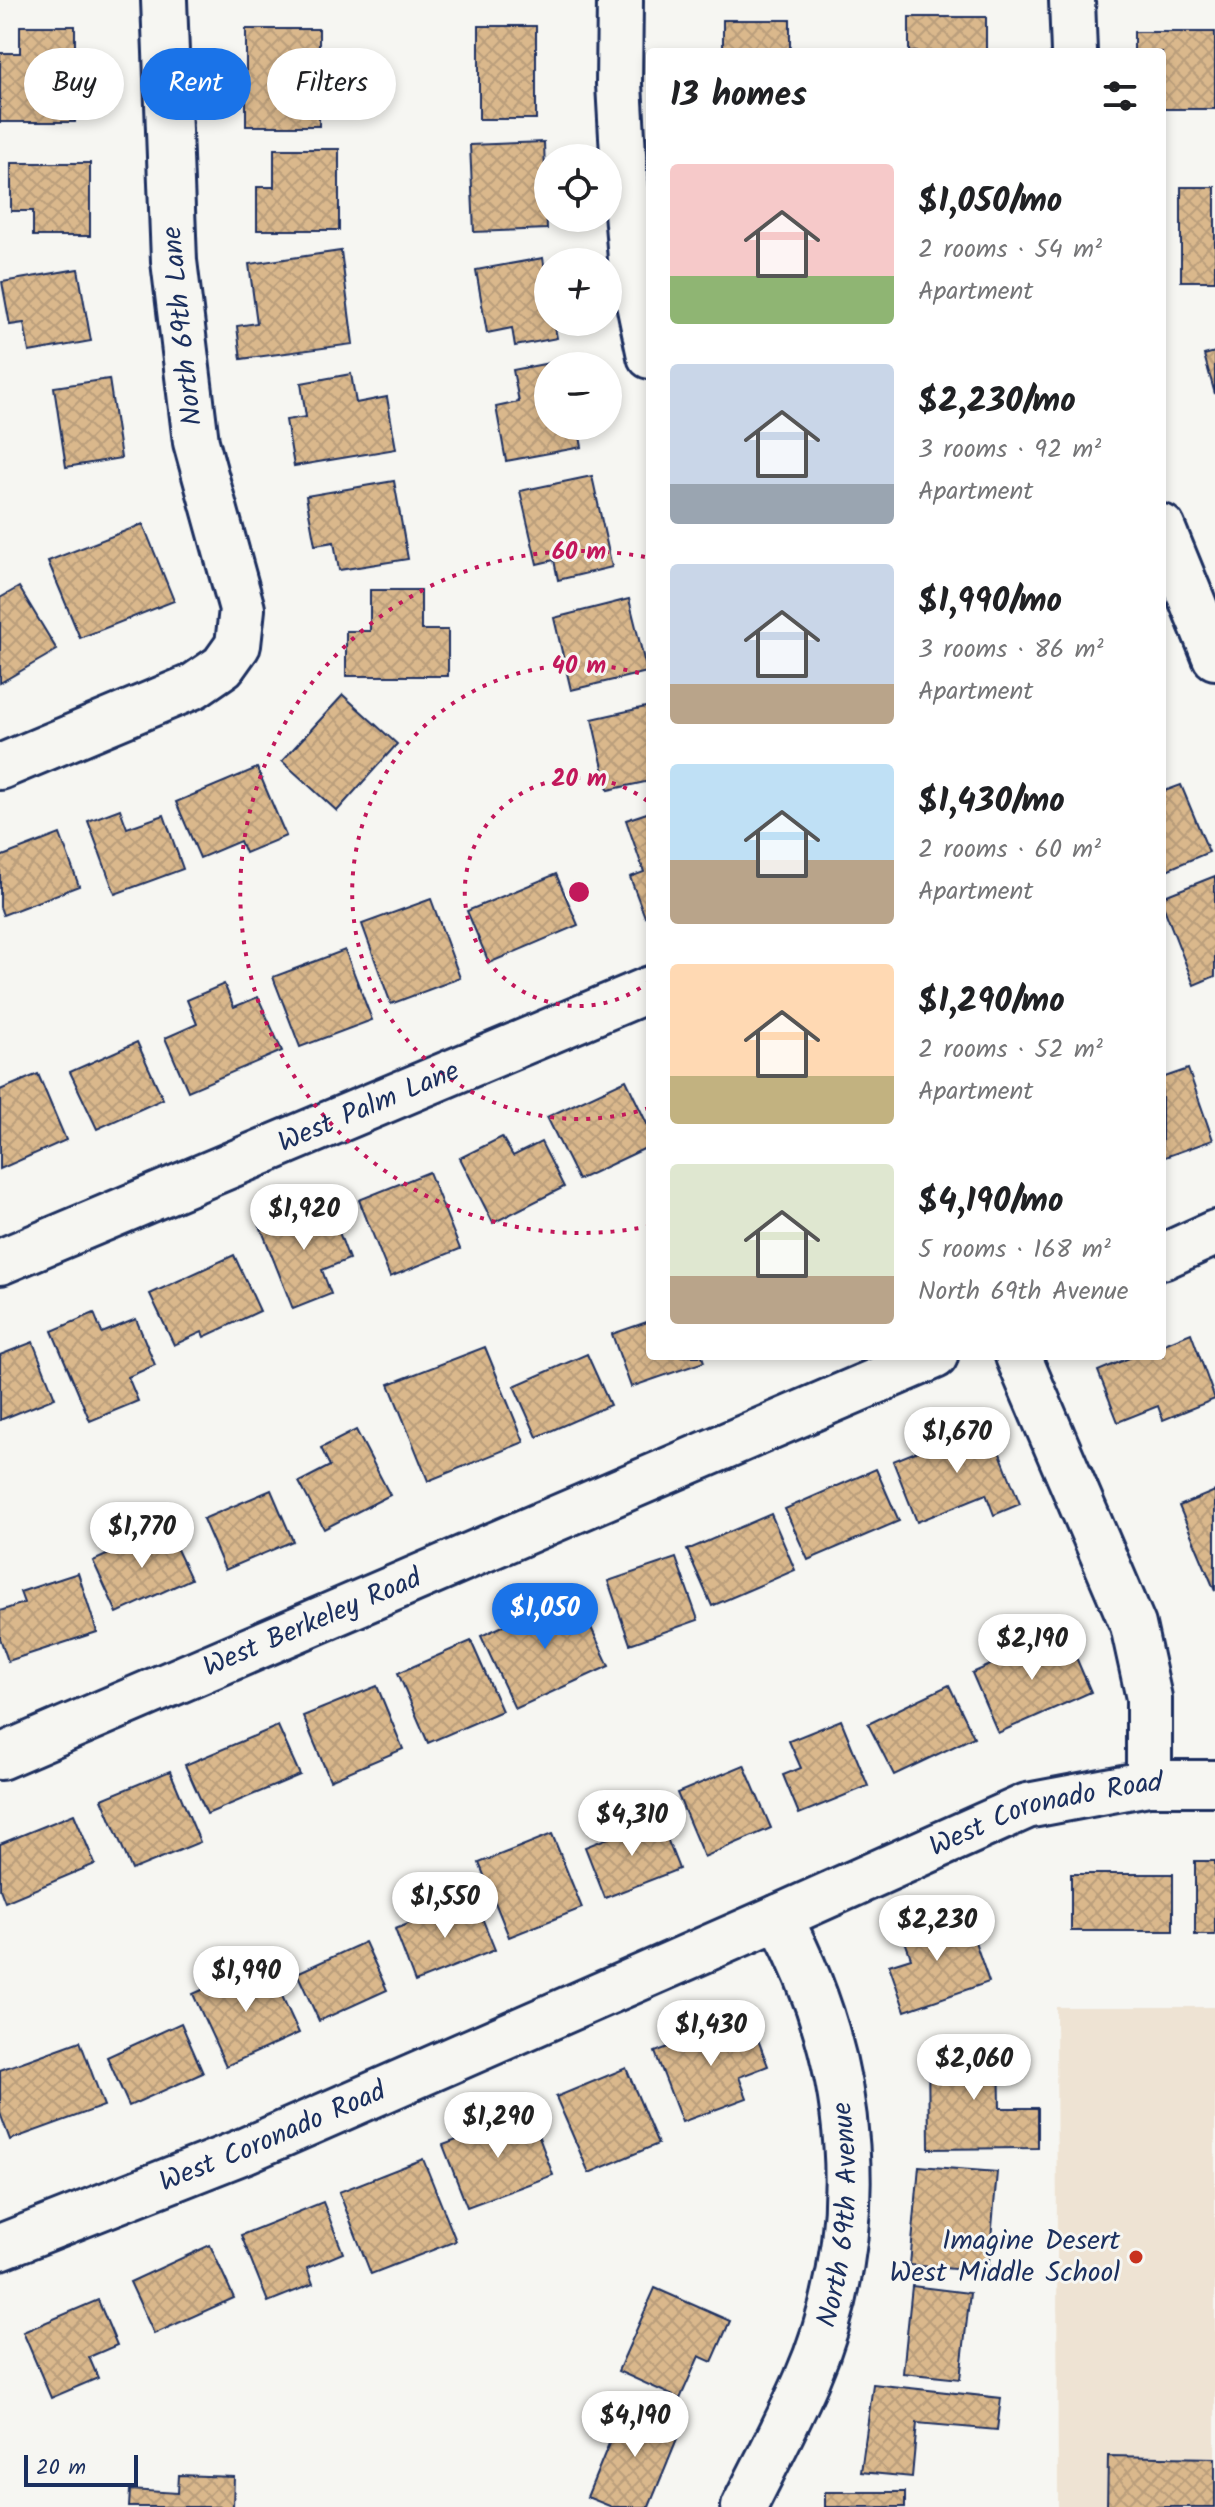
<!DOCTYPE html>
<meta charset="utf-8">
<style>
:root{--surface:#fff;--page:#f6f6f6;--text:#202124;--muted:#757577;--accent:#1a73e8}
body{margin:0;font-family:Kalam,sans-serif;background:var(--page);color:var(--text);height:100vh;display:flex;flex-direction:column;font-size:30px;white-space:nowrap}
*{box-sizing:border-box;margin:0}
p{font-size:26px;color:var(--muted)}
.icon{flex:none;width:44px;height:44px;fill:none;stroke:currentColor;stroke-width:2;stroke-linecap:round;stroke-linejoin:round}
.map{position:relative;flex:1;overflow:hidden}
.sheet{position:absolute;left:646px;top:48px;width:520px;height:1312px;display:flex;flex-direction:column;background:var(--surface);border-radius:8px;box-shadow:0 4px 12px #0003}
.sheet>*{flex:none}
.hud{position:absolute;left:24px;top:48px;width:502px;height:72px;display:flex;gap:16px}
.fabs{position:absolute;left:534px;top:144px;display:grid;gap:16px}
.fabs a{display:grid;place-items:center;width:88px;height:88px;border-radius:50%;background:var(--surface);box-shadow:0 4px 12px #0003;font-size:40px}
.scale{position:absolute;left:24px;bottom:20px;width:114px;box-sizing:border-box;padding-left:8px;border:4px solid #1b2f5e;border-top:0;font-size:22px;line-height:28px;white-space:nowrap;color:#1b2f5e;-webkit-text-stroke:6px #f6f6f2;paint-order:stroke}
.price{position:absolute;translate:-50% -68px;padding:0 18px;border-radius:28px;background:#fff;color:#222;font-size:26px;line-height:52px;filter:drop-shadow(0 2px 4px #0008)}
.price::after{content:'';position:absolute;left:50%;top:48px;width:24px;height:18px;margin-left:-12px;background:inherit;clip-path:polygon(0 0,100% 0,50% 100%)}
.price.active{background:var(--accent);color:#fff}
ul{padding:0;list-style:none}
li{display:flex;align-items:center;gap:24px;height:200px;padding:0 24px}
li span{display:grid;place-items:center;flex:none;width:224px;height:160px;border-radius:8px;color:#555}
li>.icon{margin-inline-start:auto}
span .icon{width:96px;height:96px;fill:#fffc;stroke-width:1}
li b{font-size:34px}
h2{display:flex;justify-content:space-between;align-items:center;height:96px;padding:0 24px;font-size:34px}
.chip{padding:0 28px;border-radius:36px;background:var(--surface);box-shadow:0 4px 12px #0003;font-size:28px;line-height:72px}
.chip.active{background:var(--accent);color:#fff}
.map>svg:first-child{display:block}
.built{fill:#eee3d3}
.building{fill:url(#building-cross-hatch);stroke:#1b2f5e;stroke-width:2}
.lines{fill:none;stroke-linecap:round;stroke-linejoin:round}
.minor-casing{stroke:#1b2f5e;stroke-width:50}
.minor{stroke:#f6f6f2;stroke-width:44}
.ring{fill:none;stroke:#c2185b;stroke-width:4;stroke-dasharray:4 8}
.poi-dot{fill:#c8321e;stroke:#f6f6f2;stroke-width:3}
.labels{text-anchor:middle;dominant-baseline:central;stroke-width:6;stroke-linejoin:round;paint-order:stroke}
.street-label{font-size:28px;fill:#1b2f5e;stroke:#f6f6f2}
.poi-label{font-size:28px;fill:#1b2f5e;stroke:#f6f6f2;text-anchor:end}
.centre{fill:#c2185b;stroke:#f6f6f2;stroke-width:4}
.ring-label{font-size:24px;text-anchor:middle;font-weight:bold;fill:#c2185b;stroke:#f6f6f2;stroke-width:6;stroke-linejoin:round;paint-order:stroke}
</style>
<div class="map">
<svg width="1215" height="2507" viewBox="0 0 1215 2507">
<defs>
<pattern id="building-cross-hatch" width="8" height="8" patternUnits="userSpaceOnUse" patternTransform="scale(2)"><rect width="8" height="8" fill="#dab88c"/><path d="M0 0l8 8M0 8l8-8" fill="none" stroke="#ba9e7b"/></pattern>
</defs>
<rect width="100%" height="100%" fill="#f6f6f2"/>
<filter id="ink" filterUnits="userSpaceOnUse"><feTurbulence type="fractalNoise" baseFrequency=".0125" numOctaves="2"/><feDisplacementMap in="SourceGraphic" scale="16" xChannelSelector="R" yChannelSelector="G"/><feConvolveMatrix kernelMatrix="1 2 1 2 8 2 1 2 1" color-interpolation-filters="sRGB"/></filter>
<g filter="url(#ink)">
<polygon class="built" points="1056,2007 1215,2007 1215,2507 1058,2507"/>
<g class="building">
<rect x="909" y="17" width="77" height="35"/>
<rect x="723" y="20" width="67" height="32"/>
<polygon points="20,26 75,26 75,122 0,122 0,53 20,53"/>
<rect x="479" y="26" width="57" height="93"/>
<rect x="246" y="29" width="73" height="97"/>
<polygon points="1134,32 1215,32 1215,109 1162,109 1162,52 1134,52"/>
<polygon points="544,142 547,229 474,232 470,145"/>
<polygon points="274,149 339,149 339,230 257,230 257,187 274,187"/>
<polygon points="11,163 90,163 90,236 33,236 33,211 11,211"/>
<rect x="1181" y="187" width="34" height="94"/>
<polygon points="341,251 353,344 241,359 237,326 257,323 249,264"/>
<polygon points="543,258 548,288 548,322 554,322 557,338 515,346 512,328 487,333 476,270"/>
<polygon points="78,269 91,341 29,352 24,323 10,325 2,282"/>
<polygon points="1215,352 1215,394 1204,355"/>
<polygon points="565,360 566,366 548,366 548,426 578,426 582,447 506,461 496,407 519,402 513,370"/>
<polygon points="351,374 356,403 387,397 396,449 294,466 286,420 306,417 301,383"/>
<polygon points="109,379 121,458 66,467 54,387"/>
<polygon points="592,476 612,567 558,580 554,560 537,564 520,491"/>
<polygon points="394,481 408,559 339,570 334,542 315,545 306,496"/>
<polygon points="143,524 174,601 80,638 48,561"/>
<polygon points="19,587 57,650 0,683 0,598"/>
<polygon points="370,590 421,590 421,630 448,630 448,676 346,676 346,631 370,631"/>
<polygon points="629,599 647,672 571,690 554,618"/>
<polygon points="343,695 397,744 337,811 282,761"/>
<polygon points="650,706 650,781 608,790 592,719"/>
<polygon points="257,768 286,836 245,853 240,841 200,858 176,802"/>
<polygon points="1181,785 1209,852 1162,872 1162,792"/>
<polygon points="120,809 127,828 164,815 183,869 115,894 88,821"/>
<polygon points="650,812 650,915 645,917 630,877 644,872 626,820"/>
<polygon points="60,834 79,886 3,915 0,907 0,857"/>
<polygon points="556,874 578,925 489,963 467,911"/>
<polygon points="1215,876 1215,976 1194,985 1162,903 1162,897"/>
<polygon points="431,899 460,978 391,1004 362,924"/>
<polygon points="345,950 372,1020 300,1047 273,977"/>
<polygon points="224,984 234,1007 258,997 282,1051 188,1091 165,1038 197,1024 187,1000"/>
<polygon points="137,1042 163,1099 97,1129 70,1072"/>
<polygon points="1188,1069 1213,1140 1162,1158 1162,1078"/>
<polygon points="38,1074 66,1140 0,1169 0,1090"/>
<polygon points="626,1080 650,1130 650,1146 578,1180 547,1117"/>
<polygon points="502,1137 513,1156 541,1142 564,1187 493,1223 460,1158"/>
<polygon points="429,1172 460,1249 390,1277 359,1200"/>
<polygon points="304,1206 308,1217 330,1208 349,1259 322,1270 331,1294 293,1309 259,1223"/>
<polygon points="234,1255 260,1311 204,1337 202,1332 174,1345 150,1294"/>
<polygon points="94,1313 102,1333 136,1319 155,1365 128,1377 138,1401 90,1421 52,1331"/>
<polygon points="650,1321 650,1356 702,1356 704,1362 631,1387 612,1334"/>
<polygon points="1191,1333 1215,1399 1163,1420 1158,1406 1118,1422 1098,1371 1134,1356 1162,1356 1162,1345"/>
<polygon points="33,1342 55,1398 0,1420 0,1355"/>
<polygon points="485,1347 524,1442 428,1481 389,1384"/>
<polygon points="587,1354 610,1405 537,1437 514,1386"/>
<polygon points="988,1423 1020,1504 994,1515 986,1494 917,1522 893,1461"/>
<polygon points="356,1430 390,1495 324,1529 299,1482 330,1466 321,1448"/>
<polygon points="876,1469 899,1521 808,1560 785,1509"/>
<polygon points="271,1490 293,1541 225,1570 203,1519"/>
<polygon points="1215,1491 1215,1591 1179,1506"/>
<polygon points="771,1514 795,1570 712,1606 687,1550"/>
<polygon points="167,1528 191,1579 117,1613 93,1561"/>
<polygon points="676,1558 698,1620 630,1644 608,1581"/>
<polygon points="78,1573 97,1632 8,1661 0,1638 0,1611 24,1603 20,1592"/>
<polygon points="575,1593 609,1666 515,1709 481,1636"/>
<polygon points="1065,1632 1091,1692 998,1733 972,1673"/>
<polygon points="471,1641 502,1711 428,1743 398,1673"/>
<polygon points="949,1685 974,1737 894,1775 868,1724"/>
<polygon points="377,1686 403,1749 330,1780 303,1716"/>
<polygon points="841,1720 868,1786 799,1814 783,1775 801,1768 789,1741"/>
<polygon points="278,1726 300,1775 207,1814 185,1765"/>
<polygon points="744,1765 771,1828 704,1857 677,1793"/>
<polygon points="170,1771 200,1842 132,1870 102,1799"/>
<polygon points="74,1814 95,1864 5,1902 0,1889 0,1844"/>
<polygon points="659,1818 679,1869 605,1898 585,1847"/>
<polygon points="552,1834 582,1908 509,1937 479,1863"/>
<rect x="1195" y="1861" width="20" height="74"/>
<rect x="1071" y="1874" width="102" height="57"/>
<polygon points="474,1898 495,1950 415,1982 395,1929"/>
<polygon points="948,1911 958,1938 972,1933 989,1982 905,2011 889,1965 911,1958 900,1927"/>
<polygon points="365,1942 387,1990 319,2021 297,1973"/>
<polygon points="266,1961 299,2033 226,2066 193,1994"/>
<polygon points="749,2016 768,2066 739,2077 747,2098 682,2122 655,2052"/>
<polygon points="181,2023 203,2073 129,2106 107,2057"/>
<polygon points="80,2041 104,2106 10,2140 0,2113 0,2070"/>
<polygon points="999,2045 1000,2108 1038,2108 1038,2148 929,2149 928,2046"/>
<polygon points="626,2068 658,2144 589,2173 556,2097"/>
<polygon points="530,2113 553,2175 467,2207 443,2145"/>
<polygon points="423,2159 456,2241 371,2274 339,2192"/>
<polygon points="919,2166 997,2172 988,2272 910,2265"/>
<polygon points="323,2202 343,2253 307,2268 313,2284 268,2302 241,2235"/>
<polygon points="210,2245 234,2298 154,2334 130,2282"/>
<polygon points="912,2286 970,2293 960,2379 903,2373"/>
<polygon points="655,2288 730,2321 712,2362 699,2356 680,2399 618,2371"/>
<polygon points="98,2300 117,2345 89,2357 98,2378 51,2398 23,2332"/>
<polygon points="873,2384 1001,2398 997,2430 917,2423 912,2477 861,2472"/>
<polygon points="626,2402 683,2424 649,2507 612,2507 587,2497"/>
<polygon points="1108,2456 1215,2458 1215,2507 1107,2507"/>
<polygon points="179,2475 234,2477 233,2507 129,2507 130,2490 178,2493"/>
<rect x="825" y="2492" width="80" height="15"/>
</g>
<g class="lines">
<g class="minor-casing">
<g id="minor">
<polyline points="620,0 619,84 625,189 632,270 650,356"/>
<polyline points="1072,0 1074,52"/>
<polyline points="1162,527 1215,657"/>
<polyline points="0,767 194,686 223,666 238,645 242,609 196,442 174,261 164,0"/>
<polyline points="1162,1257 1215,1233"/>
<path id="s1" d="M 0,1262 L 650,989"/>
<polyline points="1018,1356 1133,1625 1149,1698 1149,1783"/>
<path id="s2" d="M 0,1757 L 935,1356"/>
<path id="s3" d="M 0,2247 L 244,2151 L 779,1917 L 1027,1806 L 1149,1783 L 1215,1783"/>
<path id="s4" d="M 744,2507 C 765,2465 787,2424 806,2381 C 872,2229 857,2061 779,1917"/>
</g>
</g>
<use href="#minor" class="minor"/>
</g>
</g>
<g class="ring">
<path d="M650 981A114 114 0 1 1 650 803"/>
<path d="M649 1108A227 227 0 1 1 649 676"/>
<path d="M650 1226A341 341 0 1 1 650 558"/>
</g>
<circle class="poi-dot" cx="1136" cy="2257" r="8"/>
<g class="labels">
<g class="street-label">
<text transform="translate(183 326) rotate(-96)">North 69th Lane</text>
<text stroke="none"><textPath href="#s1" startOffset="400">West Palm Lane</textPath></text>
<text stroke="none"><textPath href="#s2" startOffset="340">West Berkeley Road</textPath></text>
<text stroke="none"><textPath href="#s3" startOffset="1134">West Coronado Road</textPath></text>
<text stroke="none"><textPath href="#s3" startOffset="294">West Coronado Road</textPath></text>
<text stroke="none"><textPath href="#s4" startOffset="312">North 69th Avenue</textPath></text>
</g>
<g class="poi-label">
<text x="1120" y="2241">Imagine Desert<tspan x="1120" dy="32">West Middle School</tspan></text>
</g>
</g>
<circle cx="579" cy="892" r="12" class="centre"/>
<g class="ring-label">
<text x="579" y="559">60 m</text>
<text x="579" y="673">40 m</text>
<text x="579" y="786">20 m</text>
</g>
</svg>
<div class="fabs">
<a><svg class="icon" aria-label="locate" viewBox="0 0 24 24"><circle cx="12" cy="12" r="6"/><path d="M12 2v4M12 18v4M2 12h4M18 12h4"/></svg></a>
<a>+</a>
<a>−</a>
</div>
<div class="scale">20 m</div>
<b class="price" style="left:304px;top:1252px">$1,920</b>
<b class="price" style="left:957px;top:1475px">$1,670</b>
<b class="price" style="left:142px;top:1570px">$1,770</b>
<b class="price active" style="left:545px;top:1651px">$1,050</b>
<b class="price" style="left:1032px;top:1682px">$2,190</b>
<b class="price" style="left:632px;top:1858px">$4,310</b>
<b class="price" style="left:445px;top:1940px">$1,550</b>
<b class="price" style="left:937px;top:1963px">$2,230</b>
<b class="price" style="left:246px;top:2014px">$1,990</b>
<b class="price" style="left:711px;top:2068px">$1,430</b>
<b class="price" style="left:974px;top:2102px">$2,060</b>
<b class="price" style="left:498px;top:2160px">$1,290</b>
<b class="price" style="left:635px;top:2459px">$4,190</b>
<div class="hud">
<a class="chip">Buy</a>
<a class="chip active">Rent</a>
<a class="chip">Filters</a>
</div>
<section class="sheet">
<h2>13 homes<svg class="icon" aria-label="filters" viewBox="0 0 24 24"><path d="M4 7h16M4 17h16"/><circle cx="9" cy="7" r="2"/><circle cx="15" cy="17" r="2"/></svg></h2>
<ul>
<li><span style="background:linear-gradient(#f6c9c9 70%,#8fb573 0)"><svg class="icon" aria-label="home" viewBox="0 0 24 24"><path d="M3 11l9-7 9 7M6 9v11h12V9"/></svg></span><div><b>$1,050/mo</b><p>2 rooms · 54 m²</p><p>Apartment</p></div></li>
<li><span style="background:linear-gradient(#c9d6e8 75%,#9aa5b1 0)"><svg class="icon" aria-label="home" viewBox="0 0 24 24"><path d="M3 11l9-7 9 7M6 9v11h12V9"/></svg></span><div><b>$2,230/mo</b><p>3 rooms · 92 m²</p><p>Apartment</p></div></li>
<li><span style="background:linear-gradient(#c9d6e8 75%,#b9a48a 0)"><svg class="icon" aria-label="home" viewBox="0 0 24 24"><path d="M3 11l9-7 9 7M6 9v11h12V9"/></svg></span><div><b>$1,990/mo</b><p>3 rooms · 86 m²</p><p>Apartment</p></div></li>
<li><span style="background:linear-gradient(#bfe0f5 60%,#b9a48a 0)"><svg class="icon" aria-label="home" viewBox="0 0 24 24"><path d="M3 11l9-7 9 7M6 9v11h12V9"/></svg></span><div><b>$1,430/mo</b><p>2 rooms · 60 m²</p><p>Apartment</p></div></li>
<li><span style="background:linear-gradient(#ffd9b3 70%,#c2b280 0)"><svg class="icon" aria-label="home" viewBox="0 0 24 24"><path d="M3 11l9-7 9 7M6 9v11h12V9"/></svg></span><div><b>$1,290/mo</b><p>2 rooms · 52 m²</p><p>Apartment</p></div></li>
<li><span style="background:linear-gradient(#dfe7d0 70%,#b9a48a 0)"><svg class="icon" aria-label="home" viewBox="0 0 24 24"><path d="M3 11l9-7 9 7M6 9v11h12V9"/></svg></span><div><b>$4,190/mo</b><p>5 rooms · 168 m²</p><p>North 69th Avenue</p></div></li>
</ul>
</section>
</div>
